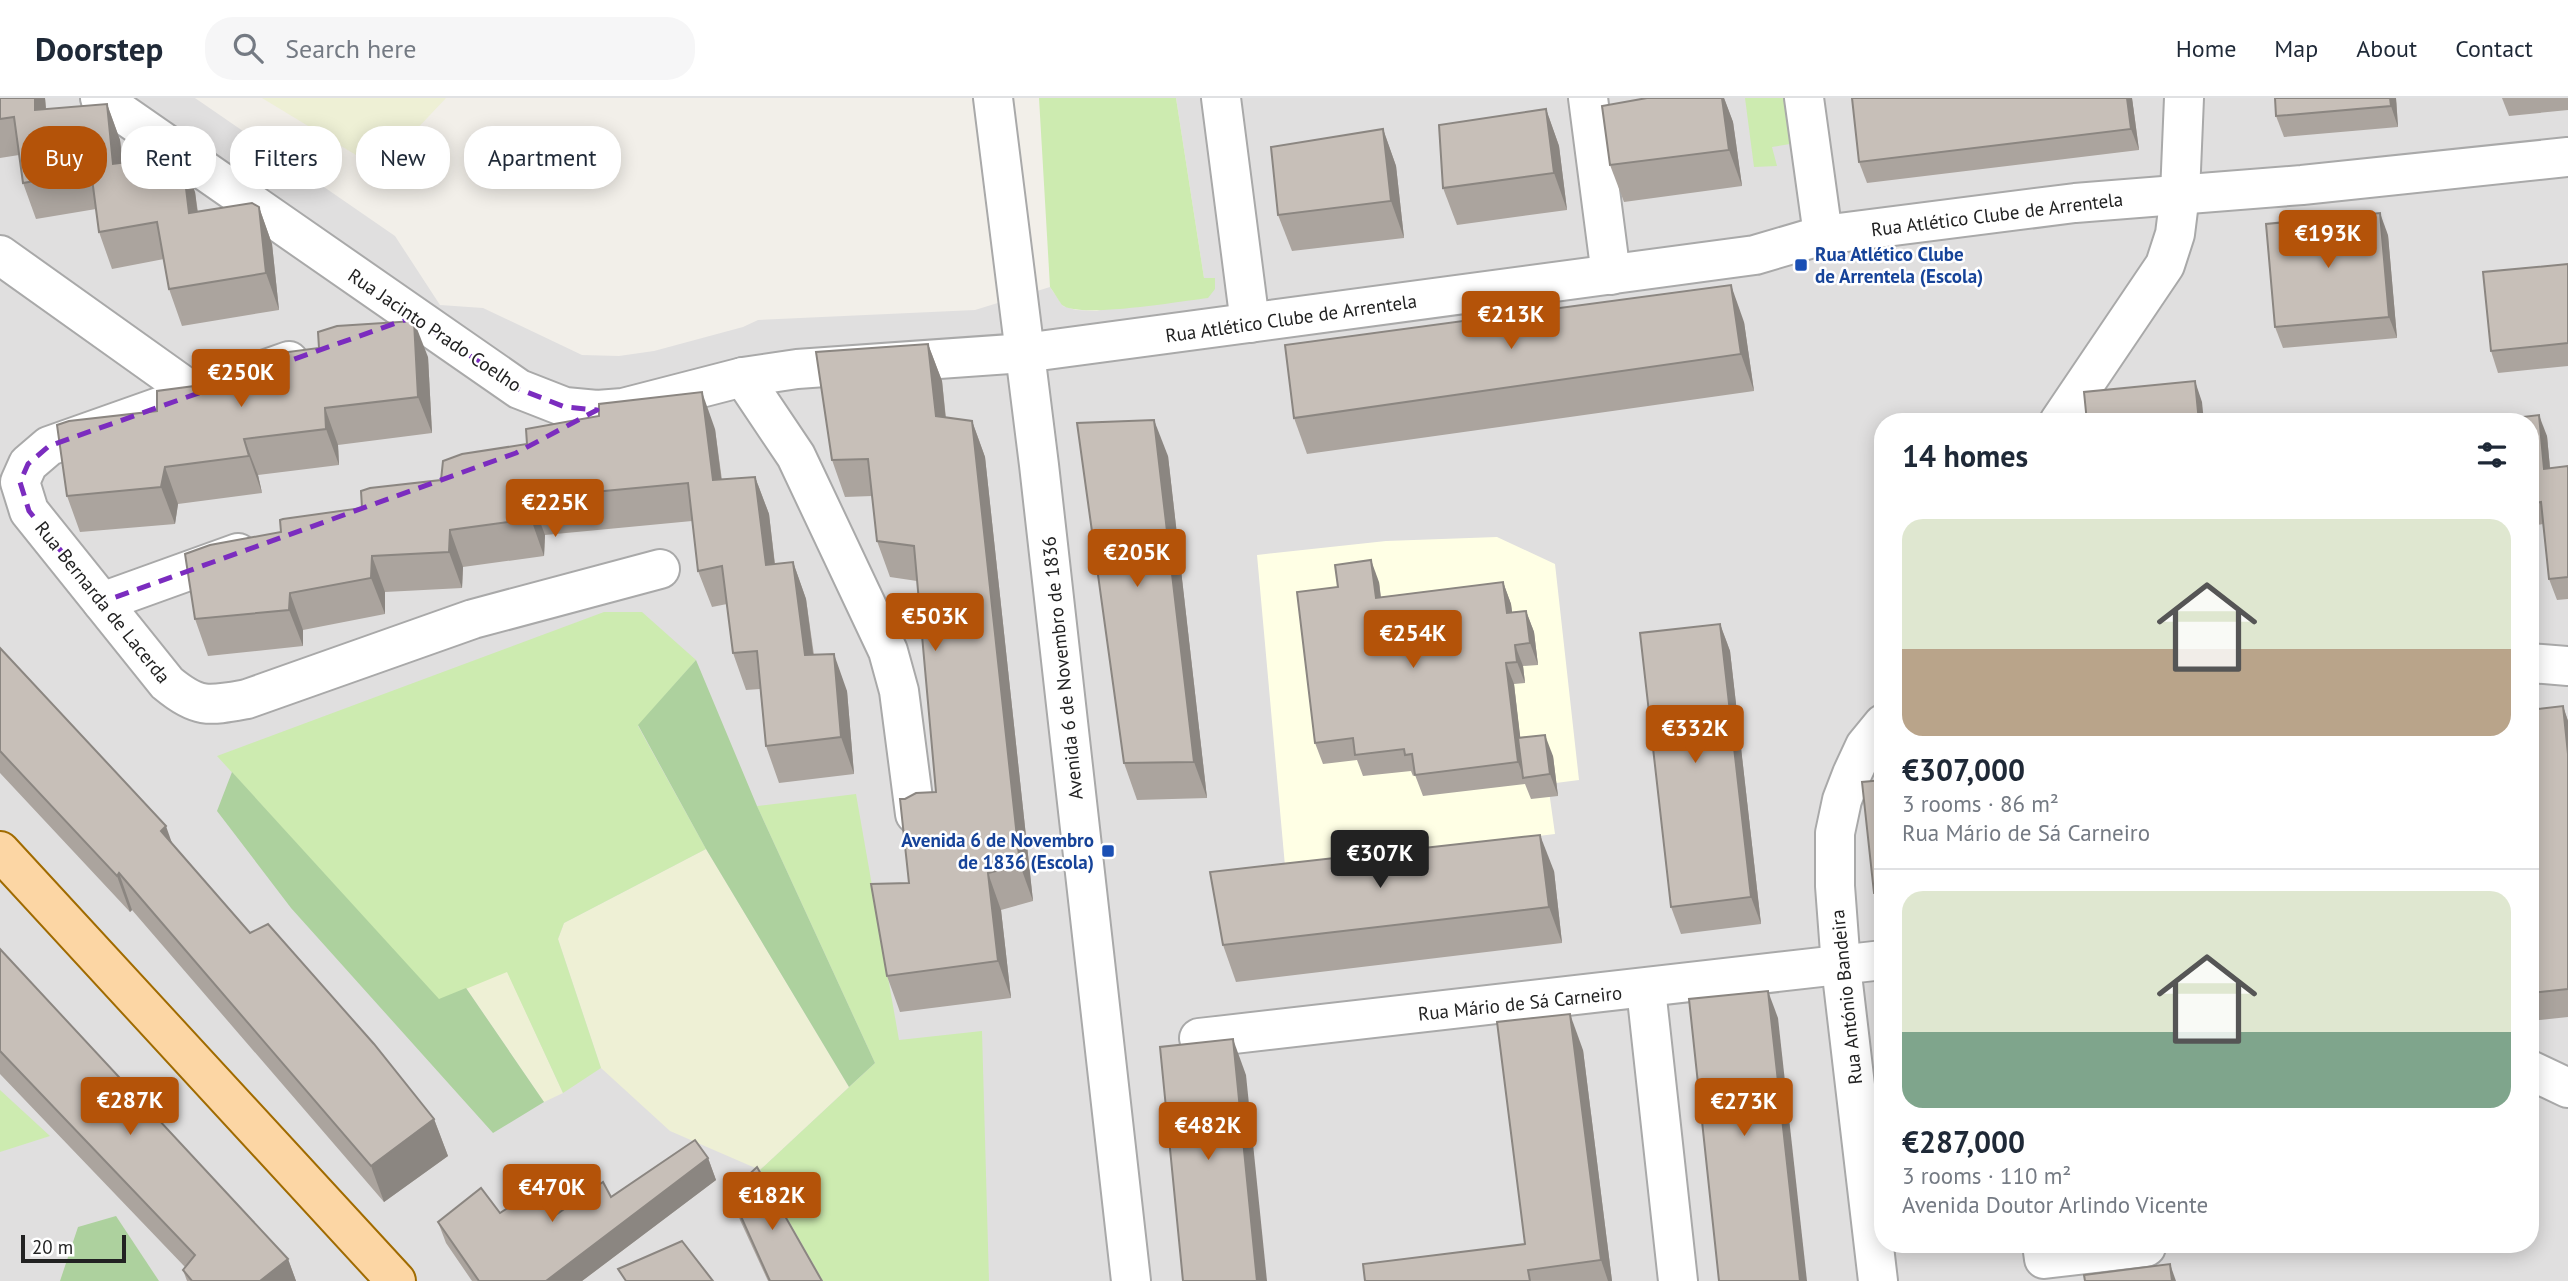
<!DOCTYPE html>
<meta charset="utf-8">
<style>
:root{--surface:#fff;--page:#f6f6f7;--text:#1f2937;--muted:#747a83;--line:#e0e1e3;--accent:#b45309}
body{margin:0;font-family:"PT Sans",sans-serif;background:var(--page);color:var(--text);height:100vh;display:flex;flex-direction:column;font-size:26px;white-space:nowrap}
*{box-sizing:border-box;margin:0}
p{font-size:23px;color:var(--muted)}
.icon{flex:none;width:38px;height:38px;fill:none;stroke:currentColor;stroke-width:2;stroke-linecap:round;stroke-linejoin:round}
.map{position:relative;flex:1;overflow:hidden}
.sheet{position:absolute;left:1874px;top:315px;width:665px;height:840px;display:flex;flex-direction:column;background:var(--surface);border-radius:28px;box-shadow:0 4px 18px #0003}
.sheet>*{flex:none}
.hud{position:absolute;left:21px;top:28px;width:665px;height:63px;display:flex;gap:14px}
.scale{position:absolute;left:21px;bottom:18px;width:105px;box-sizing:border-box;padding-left:7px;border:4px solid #222;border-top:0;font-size:19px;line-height:24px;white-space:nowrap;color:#222;-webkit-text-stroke:5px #fff;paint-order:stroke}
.price{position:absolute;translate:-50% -60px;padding:0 16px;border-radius:7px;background:var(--accent);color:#fff;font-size:23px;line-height:46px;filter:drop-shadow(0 2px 4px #0008)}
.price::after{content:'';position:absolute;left:50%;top:42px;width:21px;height:16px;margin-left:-10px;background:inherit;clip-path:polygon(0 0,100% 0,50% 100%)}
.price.selected{background:#222;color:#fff}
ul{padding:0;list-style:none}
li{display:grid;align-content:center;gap:14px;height:371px;padding:0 28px}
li+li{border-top:2px solid var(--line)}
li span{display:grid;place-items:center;height:217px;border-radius:21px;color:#555}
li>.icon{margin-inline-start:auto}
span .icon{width:126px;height:126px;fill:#fffc;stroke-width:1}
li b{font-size:30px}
h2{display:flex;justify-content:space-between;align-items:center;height:84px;padding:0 28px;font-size:30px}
.tag{padding:0 24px;border-radius:28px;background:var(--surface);box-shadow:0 4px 18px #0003;font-size:24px;line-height:63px}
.tag.selected{background:var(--accent);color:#fff}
header{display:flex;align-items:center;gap:42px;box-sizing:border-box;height:98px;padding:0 35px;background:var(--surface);border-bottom:2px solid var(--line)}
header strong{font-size:33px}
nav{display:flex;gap:38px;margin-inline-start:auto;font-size:24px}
.search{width:490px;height:63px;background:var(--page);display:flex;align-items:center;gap:18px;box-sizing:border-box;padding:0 24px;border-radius:28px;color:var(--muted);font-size:26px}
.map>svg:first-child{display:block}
.residential{fill:#e0dfdf;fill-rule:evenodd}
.education{fill:#ffffe5}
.farmland{fill:#eef0d5}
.grass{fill:#cdebb0}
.forest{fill:#add19e}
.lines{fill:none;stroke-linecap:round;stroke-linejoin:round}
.minor-casing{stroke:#a9a9a9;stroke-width:42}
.major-casing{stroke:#a06b00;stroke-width:42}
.minor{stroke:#fff;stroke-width:38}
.major{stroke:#fcd6a4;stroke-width:38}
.wall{fill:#aba49e}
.shaded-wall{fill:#8b8681}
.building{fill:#c7bfb8;stroke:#8b8681;stroke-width:2}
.marked{fill:none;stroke:#7b2cbf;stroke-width:5;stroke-dasharray:14 9;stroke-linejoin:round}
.transit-dot{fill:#1a4fb4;stroke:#fff;stroke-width:2.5}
.labels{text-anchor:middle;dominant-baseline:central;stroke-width:5;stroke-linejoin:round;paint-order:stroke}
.street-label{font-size:19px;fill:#222;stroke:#fff}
.transit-label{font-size:19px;font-weight:bold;fill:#164399;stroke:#fff;text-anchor:start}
</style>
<header>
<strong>Doorstep</strong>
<div class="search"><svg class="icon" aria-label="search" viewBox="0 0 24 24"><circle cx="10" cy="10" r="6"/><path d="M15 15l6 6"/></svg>Search here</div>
<nav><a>Home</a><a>Map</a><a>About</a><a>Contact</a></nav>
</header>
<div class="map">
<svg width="2568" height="1183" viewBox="0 0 2568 1183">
<rect width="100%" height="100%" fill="#f2efe9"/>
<path class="residential" d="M 0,0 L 195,0 L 395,138 L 440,207 L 483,210 L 582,257 L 619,258 L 654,253 L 743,229 L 758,222 L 975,212 L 1050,189 L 1063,208 L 1076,212 L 1097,213 L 1214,180 L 1204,180 L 1176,0 L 2568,0 L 2568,1183 L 0,1183 ZM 1883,324 L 2530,324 L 2530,1146 L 1883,1146 Z"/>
<polygon class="education" points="1497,439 1555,466 1579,682 1548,686 1555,736 1285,768 1257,457 1386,443"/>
<g class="farmland">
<polygon points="262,0 446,0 379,71"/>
<polygon points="706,751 849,989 760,1072 670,1033 601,970 558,841 564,825"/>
<polygon points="507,873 563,995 544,1004 466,890"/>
</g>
<g class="grass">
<path d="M 1039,0 L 1176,0 L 1204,180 L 1215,180 L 1215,191 L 1208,200 C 1182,203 1079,221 1062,207 C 1058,202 1054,194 1050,189 Z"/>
<polygon points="1745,0 1785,0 1790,46 1772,49 1777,68 1754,69"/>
<polygon points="604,514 642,514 696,562 638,628 706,751 564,825 558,841 601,970 563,995 507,874 439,902 217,658"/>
<polygon points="856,696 899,942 982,933 989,1183 823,1183 760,1072 875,965 757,708"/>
<polygon points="0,992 50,1038 0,1054"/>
</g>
<g class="forest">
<polygon points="696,562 757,708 875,965 849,989 706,751 638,627"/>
<polygon points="232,674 439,901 466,890 544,1004 493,1035 291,810 217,713"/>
<polygon points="116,1118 159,1183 60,1183 78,1129"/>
</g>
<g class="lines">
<g class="minor-casing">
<g id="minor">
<polyline points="100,0 519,291 565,309 597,312 623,310 743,279 797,271 1024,255 1755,157 1823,137 2075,105 2302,87 2568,59"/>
<polyline points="993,0 1039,367 1131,1183"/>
<polyline points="1221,0 1250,225"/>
<polyline points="1588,0 1611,177"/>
<polyline points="1804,0 1823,137"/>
<polyline points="0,157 195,296"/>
<path d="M 289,263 L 49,348 L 28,366 L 20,384 L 29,413 L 167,585 C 198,611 209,608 247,601 L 473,521 L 660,471"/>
<polyline points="743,279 796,358 888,553 899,593 915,716"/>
<polyline points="2059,324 2165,167 2175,136 2180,96 2184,0"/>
<polyline points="102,504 238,455"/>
<polyline points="2530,565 2568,568"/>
<polyline points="1646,891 1678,1183"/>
<polyline points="1199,940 1883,862"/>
<polyline points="2530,972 2568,990"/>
<polyline points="2042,1146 2044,1161 2146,1149"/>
<polyline points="1878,1183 1841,868 1835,788 1835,735 1842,702 1852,676 1865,648 1883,626"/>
</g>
</g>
<g class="major-casing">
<polyline id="major" points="0,753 396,1183"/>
</g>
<use href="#minor" class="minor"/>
<use href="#major" class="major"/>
</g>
<g class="wall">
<polygon points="0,0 45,0 46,11 107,6 120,42 123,64 195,94 198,114 259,109 272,146 279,212 182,228 169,191 164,161 112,171 99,134 96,111 36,121 23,85 19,57 0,60"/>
<polygon points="1647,0 1724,0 1733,24 1742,88 1624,104 1610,67"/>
<polygon points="1852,0 2132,0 2139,52 1867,85 1859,64"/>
<polygon points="2275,0 2396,0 2398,29 2284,39 2276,18"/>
<polygon points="2502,0 2568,0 2568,12 2509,18"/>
<polygon points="1546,11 1559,48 1567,112 1457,127 1443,90"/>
<polygon points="1383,31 1396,68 1404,140 1292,153 1278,117"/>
<polygon points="2388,137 2397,240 2283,250 2275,229"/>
<polygon points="2568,166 2568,268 2498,275 2491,253"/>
<polygon points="1744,224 1754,293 1307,356 1294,320"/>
<polygon points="928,246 942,283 946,320 972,323 985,359 1033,803 1001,812 1011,900 900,914 887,878 909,785 905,701 936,694 917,483 890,479 877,443 872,398 845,399 832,362"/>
<polygon points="428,259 432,335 338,347 339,367 258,377 262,395 178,406 175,426 80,434 67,398 157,313"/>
<polygon points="2530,324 2547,338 2550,370 2568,368 2568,501 2557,502 2549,481 2543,426 2530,428"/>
<polygon points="715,331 722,382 755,379 769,416 775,466 793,464 806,501 814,557 847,593 854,676 779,685 766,648 760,591 746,592 733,555 727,506 712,509 698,473 692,423 545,437 544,458 463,469 462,490 385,494 385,516 303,532 303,548 208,558 195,521 281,434 362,410 441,382"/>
<polygon points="1168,358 1207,700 1137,702 1124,665"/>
<polygon points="1379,484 1381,499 1503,484 1511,506 1512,514 1526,513 1534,534 1538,567 1523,568 1525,585 1514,586 1520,640 1553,658 1558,698 1531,701 1525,686 1423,698 1415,677 1413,678 1411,673 1363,678 1357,662 1323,666 1315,645"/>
<polygon points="1720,526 1730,553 1761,826 1681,836 1671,809"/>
<polygon points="0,550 250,835 434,1021 448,1058 384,1104 132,812 130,814 0,675"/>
<polygon points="2563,608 2568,623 2568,919 2530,923 2530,612"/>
<polygon points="1883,682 1883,816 1882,816 1874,795"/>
<polygon points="1554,773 1562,845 1236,884 1223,847"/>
<polygon points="0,851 288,1161 296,1183 187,1183 183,1172 185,1169 0,976"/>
<polygon points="1583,952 1612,1183 1365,1183 1525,1146"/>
<polygon points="708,1060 716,1082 582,1183 472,1183 446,1145 438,1124 500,1115 554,1118 611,1099"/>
<polygon points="730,1094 822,1183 768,1183 740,1122"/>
</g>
<g class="shaded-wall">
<polygon points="35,0 45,0 49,48 35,12"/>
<polygon points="1722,0 1724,0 1733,24 1742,88 1729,52"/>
<polygon points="2127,0 2132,0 2139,52 2131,31"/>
<polygon points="2390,0 2396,0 2398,29 2391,8"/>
<polygon points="107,6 120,42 127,102 113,66"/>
<polygon points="1546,11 1559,48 1567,112 1554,75"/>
<polygon points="1383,31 1396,68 1404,140 1391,103"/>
<polygon points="182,57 195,94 202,152 189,115"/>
<polygon points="259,109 272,146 279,212 266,175"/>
<polygon points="2380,115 2388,137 2397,240 2389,219"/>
<polygon points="1731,187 1744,224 1754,293 1741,256"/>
<polygon points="414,223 428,259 432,335 418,299"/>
<polygon points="928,246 942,283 949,355 936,318"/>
<polygon points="2195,283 2202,304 2204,324 2199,324"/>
<polygon points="702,294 715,331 726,419 713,382"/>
<polygon points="325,310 338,347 339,367 326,331"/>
<polygon points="2539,317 2547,338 2552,392 2544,371"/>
<polygon points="1154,322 1168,358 1207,700 1194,664"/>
<polygon points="972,323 985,359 1033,803 1020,767"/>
<polygon points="244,341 258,377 262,395 249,358"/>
<polygon points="165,369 178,406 175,426 161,389"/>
<polygon points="755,379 769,416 779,504 766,467"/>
<polygon points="531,400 545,437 544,458 531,421"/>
<polygon points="450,432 463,469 462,490 449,454"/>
<polygon points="372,458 385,494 385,516 371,480"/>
<polygon points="1371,462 1379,484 1383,521 1376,500"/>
<polygon points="793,464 806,501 818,594 805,557"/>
<polygon points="1503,484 1511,506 1515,536 1507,515"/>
<polygon points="290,495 303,532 303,548 289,512"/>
<polygon points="1526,513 1534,534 1538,567 1530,545"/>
<polygon points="1720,526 1730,553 1761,826 1751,799"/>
<polygon points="1515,547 1523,568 1525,585 1517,564"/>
<polygon points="834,556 847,593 854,676 841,639"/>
<polygon points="1506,565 1514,586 1525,679 1524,680 1518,664"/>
<polygon points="2563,608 2568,623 2568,656"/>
<polygon points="1545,637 1553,658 1558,698 1550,676"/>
<polygon points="166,728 179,765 161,733"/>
<polygon points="1540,737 1554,773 1562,845 1549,809"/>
<polygon points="119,775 132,812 130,814 117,778"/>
<polygon points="988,775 1001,812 1011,900 998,863"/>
<polygon points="1768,893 1778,920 1807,1183 1800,1183"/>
<polygon points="1570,916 1583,952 1612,1183 1608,1183 1601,1162"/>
<polygon points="1233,941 1246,977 1267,1183 1257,1183"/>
<polygon points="434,1021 448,1058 384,1104 371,1068"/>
<polygon points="708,1060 716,1082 582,1183 546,1183"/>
<polygon points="288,1161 296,1183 260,1183"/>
<polygon points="2170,1166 2176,1183 2172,1183"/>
</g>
<g class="building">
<polygon points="0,0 35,0 35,12 107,6 113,66 182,57 189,115 252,105 259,109 266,175 169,191 157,124 99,134 91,73 23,85 14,19 0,21"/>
<polygon points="1647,0 1722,0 1729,52 1610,67 1602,8"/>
<polygon points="1852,0 2127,0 2131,31 1859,64"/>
<polygon points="2275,0 2390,0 2391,8 2276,18"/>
<polygon points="1546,11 1554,75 1443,90 1439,27"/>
<polygon points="1383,31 1391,103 1278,117 1271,49"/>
<polygon points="2380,115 2389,219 2275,229 2266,126"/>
<polygon points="2568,166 2568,245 2491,253 2483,174"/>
<polygon points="1731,187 1741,256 1294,320 1285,247"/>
<polygon points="414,223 418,299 325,310 326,331 244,341 249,358 165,369 161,389 67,398 57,327 69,323 157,313 157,293 240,282 237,263 250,259 319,250 318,234 337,228"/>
<polygon points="928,246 936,318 972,323 1020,767 988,775 998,863 887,878 871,786 909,785 900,701 905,701 916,695 936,694 914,448 877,443 868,361 832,362 816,254"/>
<polygon points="2195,283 2199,324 2087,324 2084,294"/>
<polygon points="702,294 713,382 755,379 766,467 793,464 805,557 834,556 841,639 766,648 757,553 733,555 722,468 698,473 688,385 531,400 531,421 450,432 449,454 372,458 371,480 290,495 289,512 195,521 185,456 210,447 281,434 280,422 283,421 362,410 361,393 370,390 441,382 443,363 462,356 527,346 526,331 599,318 599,306"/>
<polygon points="2539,317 2544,371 2568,368 2568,479 2549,481 2541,404 2530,406 2530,324 2481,324"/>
<polygon points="1154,322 1194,664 1124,665 1077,325"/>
<polygon points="1371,462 1376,500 1503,484 1507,515 1526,513 1530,545 1515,547 1517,564 1506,565 1518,664 1415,677 1412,656 1405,657 1404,651 1355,657 1353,640 1315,645 1297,494 1338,489 1335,467"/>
<polygon points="1720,526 1751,799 1671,809 1640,535"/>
<polygon points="0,550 166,728 161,733 250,835 268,826 374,946 434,1021 371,1068 119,775 117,778 0,653"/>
<polygon points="2563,608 2568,656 2568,891 2530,895 2530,612"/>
<polygon points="1545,637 1550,676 1523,680 1518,640"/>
<polygon points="1883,682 1883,794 1874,795 1862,684"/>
<polygon points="1540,737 1549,809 1223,847 1210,774"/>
<polygon points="0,851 288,1161 260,1183 192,1183 183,1172 195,1157 0,953"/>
<polygon points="1768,893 1800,1183 1719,1183 1689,901"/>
<polygon points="1570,916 1601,1162 1528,1172 1530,1183 1365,1183 1363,1166 1525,1146 1497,924"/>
<polygon points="1233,941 1257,1183 1183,1183 1160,949"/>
<polygon points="695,1042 708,1060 546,1183 479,1183 438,1124 481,1090 500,1115 537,1091 554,1118 603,1084 611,1099"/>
<polygon points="757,1069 822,1183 770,1183 730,1094"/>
<polygon points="682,1143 713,1183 626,1183 618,1171"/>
<polygon points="2170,1166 2172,1183 2085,1183 2084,1177"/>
</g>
<path class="marked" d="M 413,219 L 519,291 L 565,309 L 597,312 L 516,355 L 102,504 L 29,413 L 20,384 L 28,366 L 49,348 Z"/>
<g class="transit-dot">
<rect x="1794" y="160" width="14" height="14" rx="3.5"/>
<rect x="1101" y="746" width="14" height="14" rx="3.5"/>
</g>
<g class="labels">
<g class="street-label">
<text transform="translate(1997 116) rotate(-7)">Rua Atlético Clube de Arrentela</text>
<text transform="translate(1291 220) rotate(-8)">Rua Atlético Clube de Arrentela</text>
<text transform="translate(435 232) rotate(34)">Rua Jacinto Prado Coelho</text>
<text transform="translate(103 504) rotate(51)">Rua Bernarda de Lacerda</text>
<text transform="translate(1062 570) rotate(-96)">Avenida 6 de Novembro de 1836</text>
<text transform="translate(1846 899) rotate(-96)">Rua António Bandeira</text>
<text transform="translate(1520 905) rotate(-6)">Rua Mário de Sá Carneiro</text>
</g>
<g class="transit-label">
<text x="1815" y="156">Rua Atlético Clube<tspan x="1815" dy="22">de Arrentela (Escola)</tspan></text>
<text x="1094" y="742" text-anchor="end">Avenida 6 de Novembro<tspan x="1094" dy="22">de 1836 (Escola)</tspan></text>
</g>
</g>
</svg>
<div class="scale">20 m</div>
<b class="price" style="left:2328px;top:172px">€193K</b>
<b class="price" style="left:1511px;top:253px">€213K</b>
<b class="price" style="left:241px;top:311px">€250K</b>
<b class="price" style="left:555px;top:441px">€225K</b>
<b class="price" style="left:1137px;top:491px">€205K</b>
<b class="price" style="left:935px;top:555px">€503K</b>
<b class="price" style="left:1413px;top:572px">€254K</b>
<b class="price" style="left:1695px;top:667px">€332K</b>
<b class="price selected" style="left:1380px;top:792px">€307K</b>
<b class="price" style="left:130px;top:1039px">€287K</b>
<b class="price" style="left:1744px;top:1040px">€273K</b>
<b class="price" style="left:1208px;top:1064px">€482K</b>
<b class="price" style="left:552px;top:1126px">€470K</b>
<b class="price" style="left:772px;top:1134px">€182K</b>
<div class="hud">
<a class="tag selected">Buy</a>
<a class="tag">Rent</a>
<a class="tag">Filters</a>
<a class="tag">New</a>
<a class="tag">Apartment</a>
</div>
<section class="sheet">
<h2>14 homes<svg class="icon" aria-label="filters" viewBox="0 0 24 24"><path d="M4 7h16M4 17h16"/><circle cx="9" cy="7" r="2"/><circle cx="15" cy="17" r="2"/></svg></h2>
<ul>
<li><span style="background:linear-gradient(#dfe7d0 60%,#b9a48a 0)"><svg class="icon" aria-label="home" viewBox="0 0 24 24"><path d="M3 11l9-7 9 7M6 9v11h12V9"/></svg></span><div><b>€307,000</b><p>3 rooms · 86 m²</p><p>Rua Mário de Sá Carneiro</p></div></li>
<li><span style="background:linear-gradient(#dfe7d0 65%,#7fa58c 0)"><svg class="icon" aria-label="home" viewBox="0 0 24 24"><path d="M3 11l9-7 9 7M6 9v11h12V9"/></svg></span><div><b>€287,000</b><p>3 rooms · 110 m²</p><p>Avenida Doutor Arlindo Vicente</p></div></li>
</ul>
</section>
</div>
